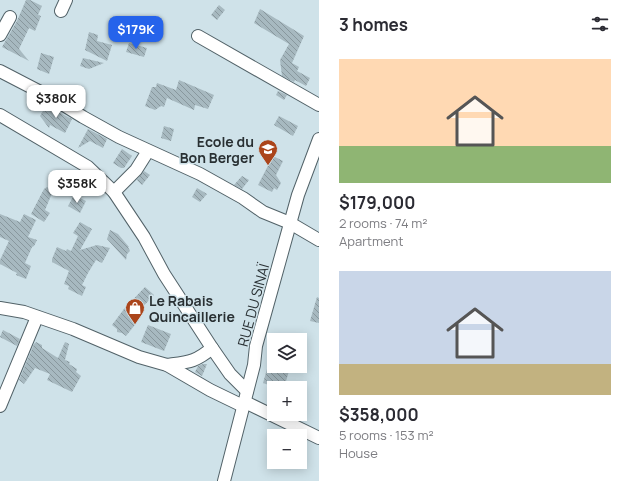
<!DOCTYPE html>
<meta charset="utf-8">
<style>
:root{--surface:#fff;--page:#f7f7f7;--text:#2b2b33;--muted:#7c7c81;--accent:#2563eb}
body{margin:0;font-family:Manrope,sans-serif;background:var(--page);color:var(--text);height:100vh;display:flex;flex-direction:column;font-size:15px;white-space:nowrap}
*{box-sizing:border-box;margin:0}
p{font-size:13px;color:var(--muted)}
.icon{flex:none;width:22px;height:22px;fill:none;stroke:currentColor;stroke-width:2;stroke-linecap:round;stroke-linejoin:round}
.map{position:relative;flex:1;overflow:hidden}
.sheet{display:flex;flex-direction:column;background:var(--surface);width:312px}
.sheet>*{flex:none}
.tools{position:absolute;left:267px;top:333px;display:grid;gap:8px}
.tools a{display:grid;place-items:center;width:40px;height:40px;border-radius:0px;background:var(--surface);box-shadow:0 2px 10px #0003;font-size:20px}
.price{position:absolute;translate:-50% -34px;padding:0 9px;border-radius:8px;background:#fff;color:#222;font-size:13px;line-height:26px;filter:drop-shadow(0 1px 2px #0008)}
.price::after{content:'';position:absolute;left:50%;top:24px;width:12px;height:9px;margin-left:-6px;background:inherit;clip-path:polygon(0 0,100% 0,50% 100%)}
.price.current{background:var(--accent);color:#fff}
ul{padding:0;list-style:none}
li{display:grid;align-content:center;gap:8px;height:212px;padding:0 20px}
li span{display:grid;place-items:center;height:124px;border-radius:0px;color:#555}
li>.icon{margin-inline-start:auto}
span .icon{width:72px;height:72px;fill:#fffc;stroke-width:1}
li b{font-size:17px}
h2{display:flex;justify-content:space-between;align-items:center;height:48px;padding:0 20px;font-size:17px}
main{display:flex;flex:1;min-height:0}
.map>svg:first-child{display:block}
.building{fill:url(#building-back-hatch)}
.lines{fill:none;stroke-linecap:round;stroke-linejoin:round}
.minor-casing{stroke:#526268;stroke-width:14}
.minor{stroke:#fff;stroke-width:12}
.labels{text-anchor:middle;dominant-baseline:central;stroke-width:3;stroke-linejoin:round;paint-order:stroke}
.poi-label{font-size:14px;font-weight:bold;fill:#293033;stroke:#cfe2e9;text-anchor:end}
.street-label{font-size:14px;fill:#293033;stroke:#cfe2e9}
</style>
<main>
<div class="map">
<svg width="319" height="481" viewBox="0 0 319 481">
<defs>
<pattern id="building-back-hatch" width="6" height="6" patternUnits="userSpaceOnUse"><rect width="6" height="6" fill="#a7b9c0"/><path d="M-1 5l2 2M0 0l6 6M5-1l2 2" fill="none" stroke="#88979d"/></pattern>
</defs>
<rect width="100%" height="100%" fill="#cfe2e9"/>
<g class="building">
<polygon points="26,0 30,0 42,6 38,15 41,16 35,31 29,28 19,49 29,61 2,47 17,21"/>
<polygon points="219,5 225,10 217,20 211,15"/>
<polygon points="260,9 304,36 292,63 299,67 297,71 310,78 306,86 295,80 294,82 282,76 280,60 289,44 254,23"/>
<polygon points="89,32 98,35 97,41 112,45 107,61 85,50"/>
<polygon points="129,43 147,48 144,57 126,52"/>
<polygon points="41,53 54,57 49,74 37,69"/>
<polygon points="83,58 104,63 89,69 80,66"/>
<polygon points="179,80 214,95 208,109 195,105 194,110 167,98 164,107 161,106 155,110 145,106 152,87 156,87 157,83 176,90"/>
<polygon points="278,91 287,95 284,100 276,95"/>
<polygon points="46,106 72,119 65,133 50,125 49,128 40,116"/>
<polygon points="279,116 298,126 293,136 274,125"/>
<polygon points="164,126 174,129 171,141 161,138"/>
<polygon points="88,129 107,139 103,148 90,141 78,148"/>
<polygon points="122,149 132,156 124,168 121,168 113,163"/>
<polygon points="273,156 283,161 276,175 281,183 277,190 274,188 272,192 258,185"/>
<polygon points="144,171 150,175 142,185 137,180"/>
<polygon points="242,176 249,180 242,189 234,185"/>
<polygon points="47,187 53,191 45,210 50,213 44,222 31,214 44,189"/>
<polygon points="197,188 207,194 200,202 192,197"/>
<polygon points="74,195 86,201 80,213 68,206"/>
<polygon points="0,214 20,222 24,214 36,220 28,237 37,240 34,246 32,247 25,263 31,266 26,279 16,275 17,273 0,264 0,260 9,241 0,237"/>
<polygon points="80,222 92,229 80,250 97,245 110,248 102,263 96,260 88,273 82,285 86,287 82,296 68,289 69,286 64,284 69,271 52,262 52,259 57,247 66,251 67,249 71,251 78,236 73,233"/>
<polygon points="110,230 118,234 129,247 128,247 130,251 127,254 126,260 107,239"/>
<polygon points="145,287 154,295 135,315 138,317 136,320 138,321 126,336 122,333 117,332 117,329 112,325 124,309"/>
<polygon points="317,297 319,298 319,323 310,321"/>
<polygon points="148,325 171,334 164,351 141,342"/>
<polygon points="3,330 20,339 17,346 0,337"/>
<polygon points="36,342 42,345 42,348 58,358 65,342 69,344 65,360 70,362 69,364 77,369 76,372 81,376 72,392 47,380 50,374 35,368 24,384 19,380 34,344"/>
<polygon points="203,364 207,364 202,376 195,372 198,366"/>
<polygon points="271,365 289,371 284,388 279,386 277,388 263,383 267,369"/>
</g>
<g class="lines">
<g class="minor-casing">
<g id="minor">
<polyline points="61,11 66,0"/>
<polyline points="0,35 10,17"/>
<polyline points="198,36 319,105"/>
<polyline points="0,71 54,99 83,117 119,137 200,174 243,198 263,212 290,223 319,240"/>
<polyline points="0,115 88,167 114,192 144,237 164,274 212,348 230,374 247,391"/>
<polyline points="114,192 136,170 148,151"/>
<polyline points="0,308 24,312 73,329 139,357 167,365 210,390 243,406"/>
<path d="M 167,365 C 188,362 196,362 212,348"/>
<polyline points="245,402 319,438"/>
<polyline points="0,406 37,317"/>
<polyline points="224,481 254,365 256,346 298,195 319,139"/>
</g>
</g>
<use href="#minor" class="minor"/>
</g>
<defs>
<g id="school-pin" transform="scale(1)"><path d="M0 17L-7.5 6A9.5 9.5 0 1 1 7.5 6Z" fill="#ab451b" stroke="#cfe2e9"/><path d="M0-5L7-2L0 1L-7-2ZM-4 1L0 2.5L4 1V4Q0 6-4 4Z" fill="#fff"/></g>
<g id="shop-pin" transform="scale(1)"><path d="M0 17L-7.5 6A9.5 9.5 0 1 1 7.5 6Z" fill="#ab451b" stroke="#cfe2e9"/><path d="M-5-2.5h2.3a2.7 3.5 0 0 1 5.4 0H5L5.5 6h-11ZM-1.5-2.5h3a1.5 2.3 0 0 0-3 0Z" fill="#fff"/></g>
</defs>
<g fill-rule="evenodd">
<use href="#school-pin" x="268" y="149"/>
<use href="#shop-pin" x="135" y="308"/>
</g>
<g class="labels">
<g class="poi-label">
<text x="254" y="141">Ecole du<tspan x="254" dy="16">Bon Berger</tspan></text>
<text x="149" y="300" text-anchor="start">Le Rabais<tspan x="149" dy="16">Quincaillerie</tspan></text>
</g>
<g class="street-label">
<text transform="translate(253 305) rotate(-75)">RUE DU SINAÏ</text>
</g>
</g>
</svg>
<div class="tools">
<a><svg class="icon" aria-label="layers" viewBox="0 0 24 24"><path d="M12 4l9 5-9 5-9-5zM3 14l9 5 9-5"/></svg></a>
<a>+</a>
<a>−</a>
</div>
<b class="price current" style="left:136px;top:50px">$179K</b>
<b class="price" style="left:56px;top:119px">$380K</b>
<b class="price" style="left:77px;top:204px">$358K</b>
</div>
<section class="sheet">
<h2>3 homes<svg class="icon" aria-label="filters" viewBox="0 0 24 24"><path d="M4 7h16M4 17h16"/><circle cx="9" cy="7" r="2"/><circle cx="15" cy="17" r="2"/></svg></h2>
<ul>
<li><span style="background:linear-gradient(#ffd9b3 70%,#8fb573 0)"><svg class="icon" aria-label="home" viewBox="0 0 24 24"><path d="M3 11l9-7 9 7M6 9v11h12V9"/></svg></span><div><b>$179,000</b><p>2 rooms · 74 m²</p><p>Apartment</p></div></li>
<li><span style="background:linear-gradient(#c9d6e8 75%,#c2b280 0)"><svg class="icon" aria-label="home" viewBox="0 0 24 24"><path d="M3 11l9-7 9 7M6 9v11h12V9"/></svg></span><div><b>$358,000</b><p>5 rooms · 153 m²</p><p>House</p></div></li>
</ul>
</section>
</main>
